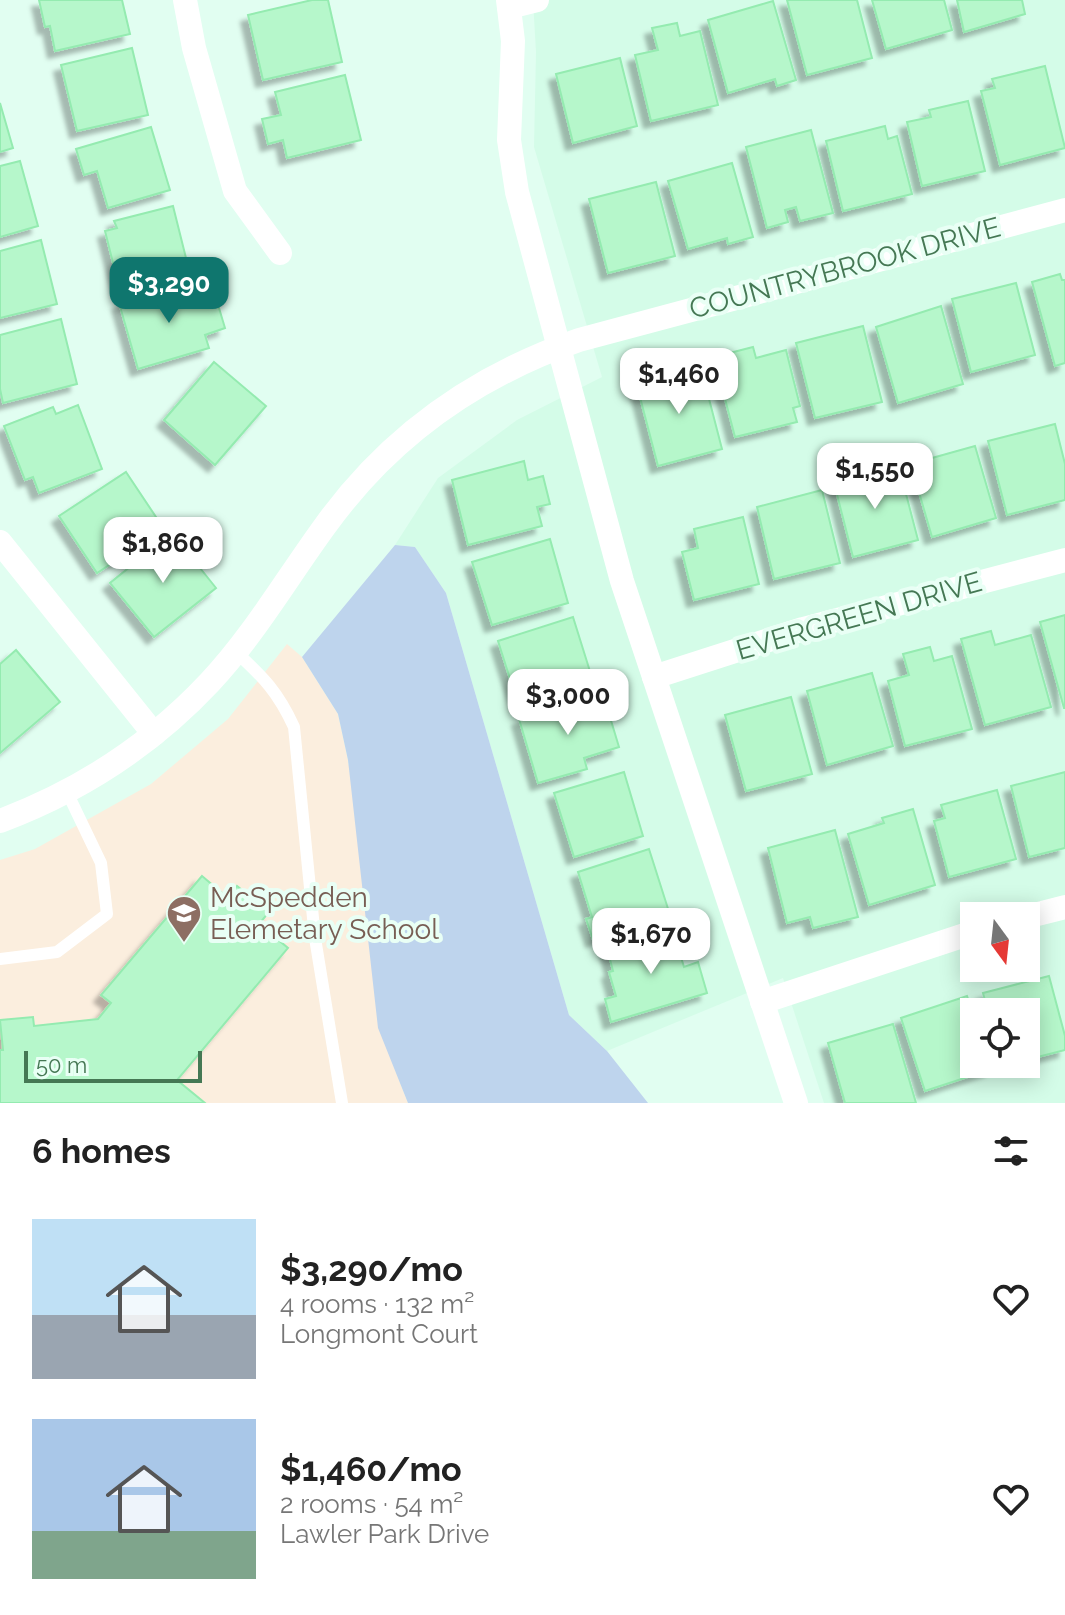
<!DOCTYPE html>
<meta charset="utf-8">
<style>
:root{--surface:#fff;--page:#f6f6f6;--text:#222;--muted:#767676;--accent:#0f766e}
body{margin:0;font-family:Raleway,sans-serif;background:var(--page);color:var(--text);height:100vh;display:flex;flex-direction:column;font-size:30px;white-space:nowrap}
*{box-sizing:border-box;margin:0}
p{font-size:26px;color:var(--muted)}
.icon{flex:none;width:44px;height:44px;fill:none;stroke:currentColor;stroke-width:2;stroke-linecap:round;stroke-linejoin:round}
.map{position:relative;height:1103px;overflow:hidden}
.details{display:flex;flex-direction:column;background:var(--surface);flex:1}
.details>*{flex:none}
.needle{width:52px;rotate:165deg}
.buttons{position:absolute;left:960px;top:902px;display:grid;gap:16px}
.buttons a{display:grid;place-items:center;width:80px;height:80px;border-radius:0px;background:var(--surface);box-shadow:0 4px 20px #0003;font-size:40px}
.scale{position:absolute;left:24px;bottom:20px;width:178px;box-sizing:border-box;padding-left:8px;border:4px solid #457854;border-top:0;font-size:22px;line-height:28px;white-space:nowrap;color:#457854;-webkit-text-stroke:6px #e9fff5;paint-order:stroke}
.price{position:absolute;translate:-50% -68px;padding:0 18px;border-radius:16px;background:#fff;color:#222;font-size:26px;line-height:52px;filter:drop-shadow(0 2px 4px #0008)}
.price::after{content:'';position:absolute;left:50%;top:48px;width:24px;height:18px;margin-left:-12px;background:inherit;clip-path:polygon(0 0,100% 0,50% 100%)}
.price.current{background:var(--accent);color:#fff}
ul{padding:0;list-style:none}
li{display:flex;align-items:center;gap:24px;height:200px;padding:0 32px}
li span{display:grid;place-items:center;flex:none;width:224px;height:160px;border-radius:0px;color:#555}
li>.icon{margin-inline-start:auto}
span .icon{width:96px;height:96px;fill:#fffc;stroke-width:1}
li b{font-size:34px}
h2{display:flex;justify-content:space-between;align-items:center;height:96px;padding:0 32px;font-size:34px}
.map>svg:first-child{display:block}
.residential{fill:#d4fce8;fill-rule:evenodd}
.education{fill:#fbeede}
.green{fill:#bed4ed}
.building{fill:#b6f7cb;stroke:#94ebb0;stroke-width:2;filter:url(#shadow)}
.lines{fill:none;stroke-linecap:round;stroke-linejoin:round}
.service{stroke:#fff;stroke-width:12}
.minor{stroke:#fff;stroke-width:24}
.labels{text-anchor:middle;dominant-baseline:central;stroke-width:8;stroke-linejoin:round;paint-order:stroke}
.street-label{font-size:28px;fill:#457854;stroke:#e9fff5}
.education-label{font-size:28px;fill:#785e54;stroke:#e9fff5;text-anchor:start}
</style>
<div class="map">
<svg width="1065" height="1103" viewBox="0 0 1065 1103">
<defs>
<filter id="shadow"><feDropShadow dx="-7" dy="7" stdDeviation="2" flood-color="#0004"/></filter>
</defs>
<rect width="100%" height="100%" fill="#e1fef1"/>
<path class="residential" d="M 533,0 L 1065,0 L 1065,1103 L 824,1103 L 783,978 L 607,1051 L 569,1015 L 446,593 L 415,547 L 395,545 L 438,478 L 517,420 L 602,377 L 534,147 L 536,52 ZM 974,916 L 1026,916 L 1026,968 L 974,968 ZM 974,1012 L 1026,1012 L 1026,1064 L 974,1064 Z"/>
<polygon class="education" points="287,644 302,657 338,714 348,760 394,1067 408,1103 0,1103 0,860 35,849 151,784 228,719"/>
<polygon class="green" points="395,545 415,547 446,593 569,1015 607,1051 648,1103 408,1103 378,1028 348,760 338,714 302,657"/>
<g class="building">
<polygon points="39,0 122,0 130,34 55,51 50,26 45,27"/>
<polygon points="312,0 328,0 342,62 263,80 248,15"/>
<polygon points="787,0 857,0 872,58 807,75"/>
<polygon points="872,0 944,0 952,30 886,49"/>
<polygon points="957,0 1022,0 1025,14 964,32"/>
<polygon points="773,1 796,80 777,86 775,79 728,93 708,20"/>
<polygon points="677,23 680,36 700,31 718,105 651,121 635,55 658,50 652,28"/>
<polygon points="132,48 148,115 77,131 61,65"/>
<polygon points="620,58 637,126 573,143 556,74"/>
<polygon points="1045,66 1065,148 1000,165 981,91 995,88 992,79"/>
<polygon points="345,75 361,140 287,158 283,140 268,144 262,119 281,115 275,92"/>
<polygon points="968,101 985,171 922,186 907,122 931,117 929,110"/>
<polygon points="0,103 13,148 0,152"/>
<polygon points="885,126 888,139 897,136 912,194 843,211 826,141"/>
<polygon points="151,127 170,190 108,208 97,171 84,175 76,149"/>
<polygon points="811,130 833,213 800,221 796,207 785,210 788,222 767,228 746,147"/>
<polygon points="20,161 38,226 0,237 0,166"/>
<polygon points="732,163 753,237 728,244 727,238 688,249 668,181"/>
<polygon points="656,182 675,256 608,273 589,199"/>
<polygon points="173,206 189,270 119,287 105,231 117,228 114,221"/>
<polygon points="41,240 57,304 0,318 0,251"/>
<polygon points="1060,274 1062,280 1065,280 1065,363 1055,366 1032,282"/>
<polygon points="1016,283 1035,355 971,372 952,299"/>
<polygon points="185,284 192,305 216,298 225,328 205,335 209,348 138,369 119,303"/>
<polygon points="941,306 963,384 898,403 876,327"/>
<polygon points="61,319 77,384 3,403 0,389 0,335"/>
<polygon points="863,326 882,402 815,418 796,343"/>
<polygon points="753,347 756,358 786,350 800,406 793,408 797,422 735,437 714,357"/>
<polygon points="214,362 266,406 215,465 164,420"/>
<polygon points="701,368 722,449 658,466 636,382"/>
<polygon points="78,405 102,469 39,493 33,477 25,480 4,426 53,407 56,414"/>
<polygon points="1055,424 1065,464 1065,500 1007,515 988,441"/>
<polygon points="975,446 996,518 932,537 909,458 930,452 932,458"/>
<polygon points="524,461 528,480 543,476 550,504 537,507 542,526 468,545 452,480"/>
<polygon points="899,467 918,540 853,557 833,479 851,474 852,479"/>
<polygon points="126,472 164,529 97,573 59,516"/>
<polygon points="822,490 840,563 774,579 757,507"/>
<polygon points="743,517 759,584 694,600 682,552 698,548 694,529"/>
<polygon points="172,533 216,588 154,637 110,583"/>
<polygon points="550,539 568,603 492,625 472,562"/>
<polygon points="1065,615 1065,708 1064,708 1040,622"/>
<polygon points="573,617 593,681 518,704 498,641"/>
<polygon points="991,631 995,645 1031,635 1051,707 985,725 961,639"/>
<polygon points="930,647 934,661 952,656 972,729 905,746 888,681 909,675 903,654"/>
<polygon points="16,650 60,702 0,753 0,664"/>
<polygon points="872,673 893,746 827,765 807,691"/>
<polygon points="603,694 619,747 584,758 587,769 538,783 519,719"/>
<polygon points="791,697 812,774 746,791 725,715"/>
<polygon points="624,772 643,836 574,857 554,793"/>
<polygon points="1065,772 1065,848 1029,857 1011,786"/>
<polygon points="997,790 1016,859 949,877 934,821 945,818 941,805"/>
<polygon points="913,809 935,885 869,905 848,834 884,823 882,818"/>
<polygon points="835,830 858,917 813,928 810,917 787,923 768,848"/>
<polygon points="649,849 670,915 593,940 586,919 592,917 578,872"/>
<polygon points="202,876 228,898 237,886 269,912 259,924 288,948 177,1080 205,1103 0,1103 0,1050 3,1050 0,1020 33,1017 34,1026 98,1019 111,1003 101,995"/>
<polygon points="672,928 684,967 698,962 707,993 611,1022 605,999 616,996 609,972 613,971 607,948"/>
<polygon points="1049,976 1065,1036 1065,1050 1026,1060 1026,1012 988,1012 983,993"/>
<polygon points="967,996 974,1015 974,1064 990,1064 992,1069 925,1091 901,1018"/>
<polygon points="893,1024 916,1103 845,1103 828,1043"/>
</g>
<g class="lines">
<g class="service">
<path d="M 236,652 C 264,678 278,692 294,727 L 315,938 L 342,1103"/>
<polyline points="0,959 57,952 107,914 101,863 67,792"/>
</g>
<g class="minor">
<polyline points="185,0 194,48 235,191 280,253"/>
<polyline points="508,0 513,41 509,140 517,192 622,581 796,1103"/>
<polyline points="509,7 537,0"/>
<polyline points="0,542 154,734"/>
<polyline points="654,677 803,629 1065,560"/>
<path d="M 0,821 C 80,791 152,744 210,682 C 254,635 287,578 325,526 C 389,437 475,376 579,340 L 1065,210"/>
<polyline points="1026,917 1065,907"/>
<polyline points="762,1002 974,932"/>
</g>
</g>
<defs>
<g id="school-pin" transform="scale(1.8)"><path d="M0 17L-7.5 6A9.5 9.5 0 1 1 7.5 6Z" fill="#8d6e63" stroke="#e9fff5"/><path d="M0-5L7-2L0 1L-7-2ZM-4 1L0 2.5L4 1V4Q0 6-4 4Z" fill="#fff"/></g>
</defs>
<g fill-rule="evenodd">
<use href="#school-pin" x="184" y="913"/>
</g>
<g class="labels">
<g class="street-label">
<text transform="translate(845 268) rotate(-15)">COUNTRYBROOK DRIVE</text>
<text transform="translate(859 616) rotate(-16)">EVERGREEN DRIVE</text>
</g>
<g class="education-label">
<text x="210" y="897">McSpedden<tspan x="210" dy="32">Elemetary School</tspan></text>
</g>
</g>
</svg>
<div class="buttons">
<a><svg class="needle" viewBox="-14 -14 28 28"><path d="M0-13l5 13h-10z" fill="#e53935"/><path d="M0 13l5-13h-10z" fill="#767676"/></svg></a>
<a><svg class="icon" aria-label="locate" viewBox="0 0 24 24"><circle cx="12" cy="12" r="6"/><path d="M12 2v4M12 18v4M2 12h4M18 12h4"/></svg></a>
</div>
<div class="scale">50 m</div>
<b class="price current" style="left:169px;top:325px">$3,290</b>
<b class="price" style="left:679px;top:416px">$1,460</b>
<b class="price" style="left:875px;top:511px">$1,550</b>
<b class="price" style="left:163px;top:585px">$1,860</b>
<b class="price" style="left:568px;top:737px">$3,000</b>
<b class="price" style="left:651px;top:976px">$1,670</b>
</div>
<section class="details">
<h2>6 homes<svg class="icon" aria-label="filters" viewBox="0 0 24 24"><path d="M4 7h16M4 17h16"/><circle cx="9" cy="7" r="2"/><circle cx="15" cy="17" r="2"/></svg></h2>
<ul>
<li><span style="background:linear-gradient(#bfe0f5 60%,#9aa5b1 0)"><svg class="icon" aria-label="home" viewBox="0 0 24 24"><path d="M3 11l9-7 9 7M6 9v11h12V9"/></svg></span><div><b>$3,290/mo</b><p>4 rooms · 132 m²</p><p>Longmont Court</p></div><svg class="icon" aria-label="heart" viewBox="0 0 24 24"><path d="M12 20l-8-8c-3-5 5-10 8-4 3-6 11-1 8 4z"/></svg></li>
<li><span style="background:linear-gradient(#a9c7e8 70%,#7fa58c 0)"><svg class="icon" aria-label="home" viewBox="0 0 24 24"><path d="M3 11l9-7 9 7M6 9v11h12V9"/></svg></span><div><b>$1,460/mo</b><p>2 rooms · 54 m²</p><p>Lawler Park Drive</p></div><svg class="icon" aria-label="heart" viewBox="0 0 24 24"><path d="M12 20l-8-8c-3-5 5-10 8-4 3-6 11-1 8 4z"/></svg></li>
</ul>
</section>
